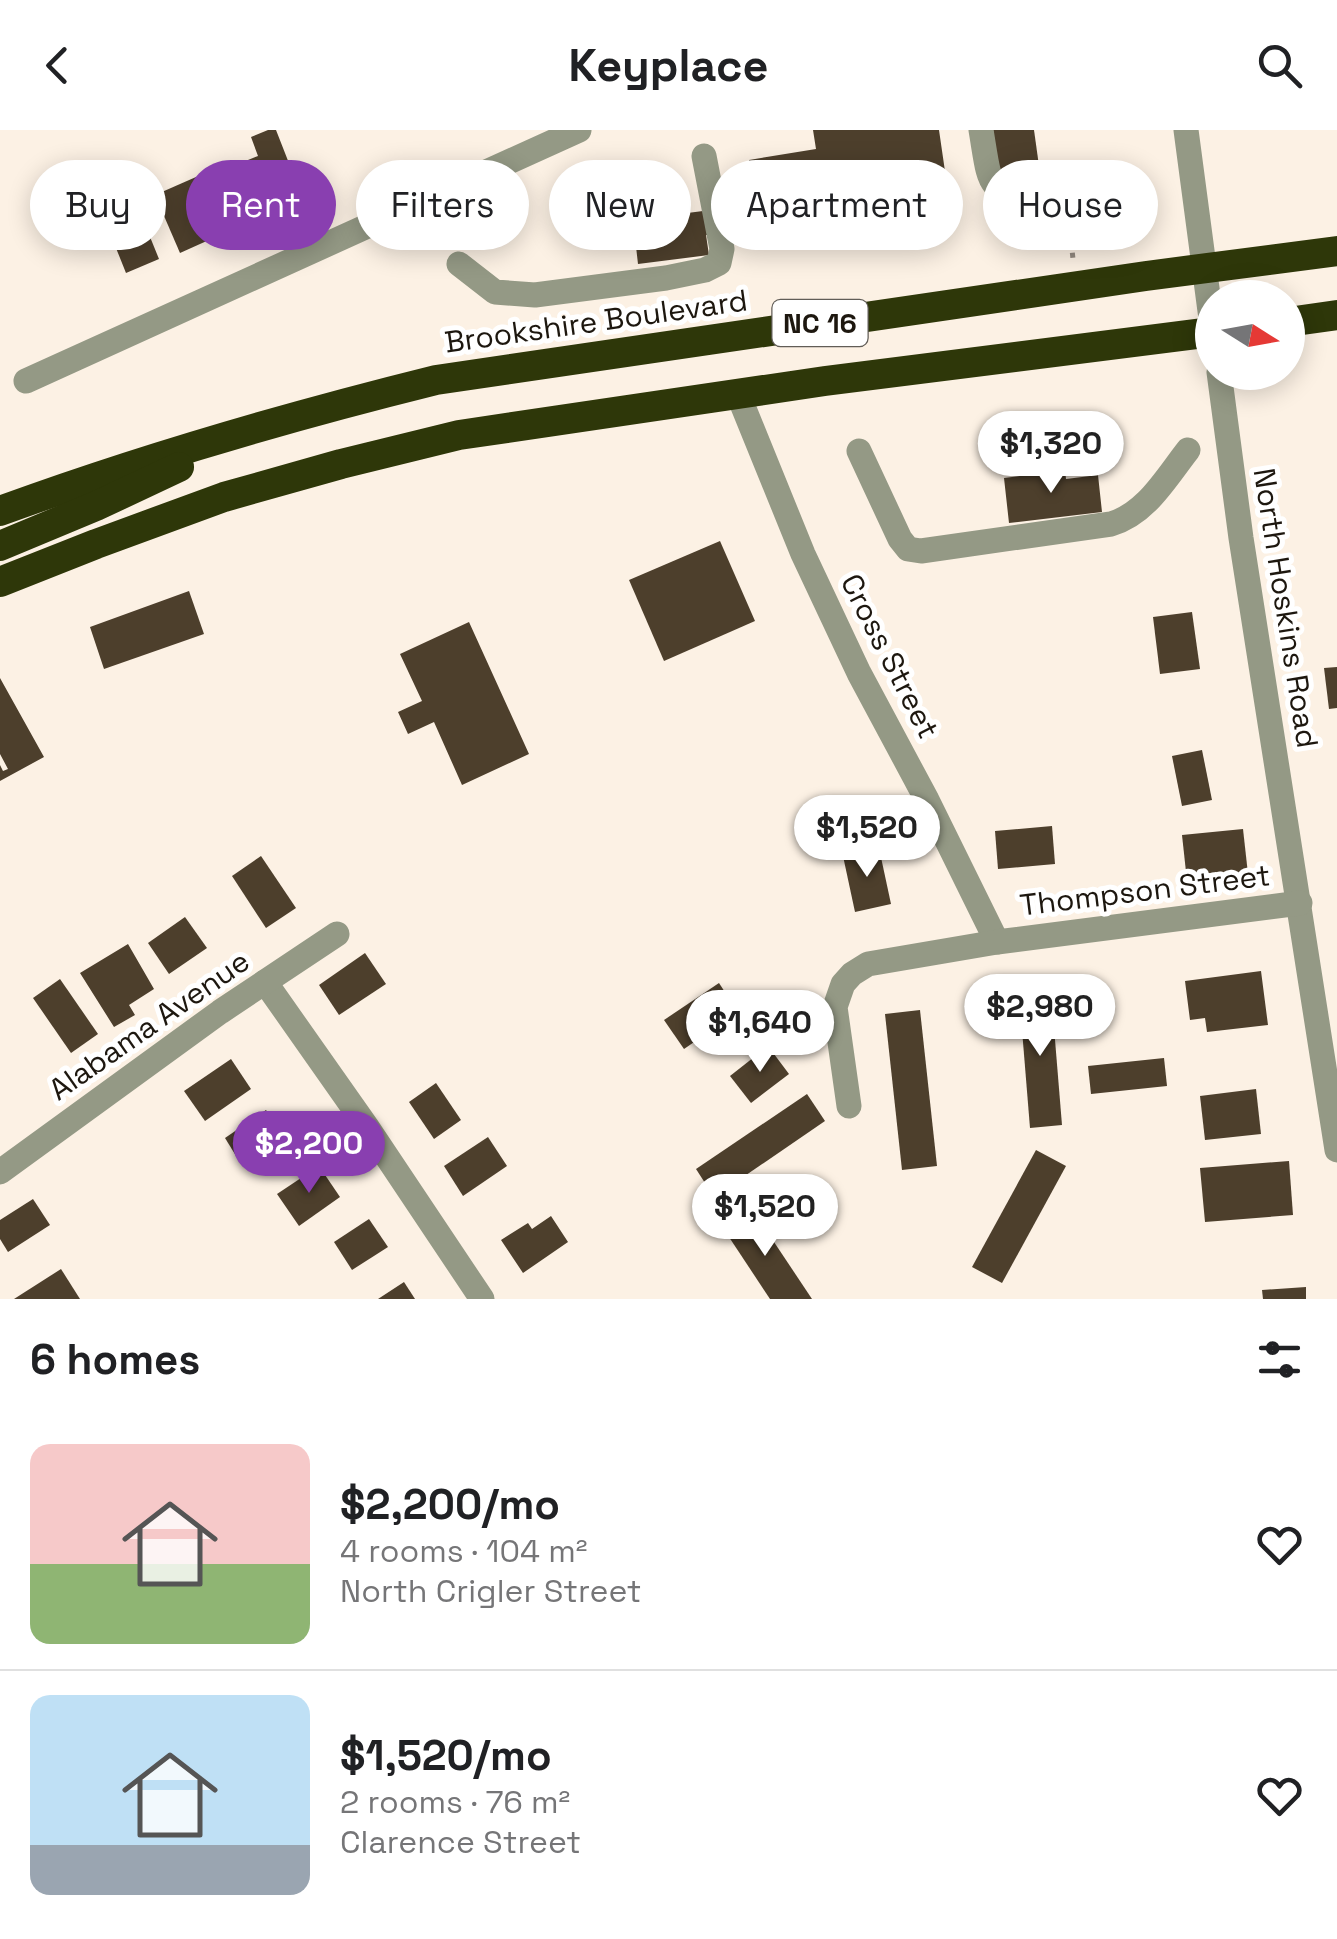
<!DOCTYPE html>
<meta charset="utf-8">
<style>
:root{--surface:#fff;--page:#f6f6f6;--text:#202124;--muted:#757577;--line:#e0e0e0;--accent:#893fb0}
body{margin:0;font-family:"Space Grotesk",sans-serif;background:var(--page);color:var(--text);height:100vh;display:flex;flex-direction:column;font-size:38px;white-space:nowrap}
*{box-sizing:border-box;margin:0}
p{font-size:32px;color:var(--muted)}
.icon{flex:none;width:55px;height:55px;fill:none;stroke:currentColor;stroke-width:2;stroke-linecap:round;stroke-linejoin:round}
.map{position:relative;height:1169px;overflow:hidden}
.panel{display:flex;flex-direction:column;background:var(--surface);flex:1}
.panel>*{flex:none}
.guide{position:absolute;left:30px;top:30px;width:1278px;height:90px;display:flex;gap:20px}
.needle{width:65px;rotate:101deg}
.buttons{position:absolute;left:1195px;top:150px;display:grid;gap:20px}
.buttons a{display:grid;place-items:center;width:110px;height:110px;border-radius:50%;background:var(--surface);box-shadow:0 5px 25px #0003;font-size:50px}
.price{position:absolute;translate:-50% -85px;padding:0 22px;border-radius:35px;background:#fff;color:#222;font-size:32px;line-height:65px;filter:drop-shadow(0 2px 5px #0008)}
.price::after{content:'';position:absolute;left:50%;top:60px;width:30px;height:22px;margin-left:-15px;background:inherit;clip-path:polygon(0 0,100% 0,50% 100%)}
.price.selected{background:var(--accent);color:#fff}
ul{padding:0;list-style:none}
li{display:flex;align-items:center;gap:30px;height:250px;padding:0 30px}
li+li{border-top:2px solid var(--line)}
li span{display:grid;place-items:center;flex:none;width:280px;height:200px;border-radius:20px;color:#555}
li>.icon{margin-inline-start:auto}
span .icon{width:120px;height:120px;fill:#fffc;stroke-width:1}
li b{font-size:42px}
h2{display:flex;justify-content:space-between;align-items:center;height:120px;padding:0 30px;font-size:42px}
.pill{padding:0 35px;border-radius:45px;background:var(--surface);box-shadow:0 5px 25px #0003;font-size:35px;line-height:90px}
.pill.selected{background:var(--accent);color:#fff}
header{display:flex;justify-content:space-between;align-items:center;height:130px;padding:0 30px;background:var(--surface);font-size:45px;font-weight:700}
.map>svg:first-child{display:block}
.building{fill:#4d3f2c}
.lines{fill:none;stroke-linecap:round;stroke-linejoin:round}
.path{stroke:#938a80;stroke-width:5;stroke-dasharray:5 5;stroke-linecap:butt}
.minor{stroke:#949985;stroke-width:25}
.highway{stroke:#2e3709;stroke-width:30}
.labels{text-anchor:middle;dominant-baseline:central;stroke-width:10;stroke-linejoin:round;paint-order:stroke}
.shield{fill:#fff;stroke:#615d57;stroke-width:2.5}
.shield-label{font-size:28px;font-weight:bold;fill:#1d170f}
.street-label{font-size:30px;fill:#1d170f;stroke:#fff}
</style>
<header><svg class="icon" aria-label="back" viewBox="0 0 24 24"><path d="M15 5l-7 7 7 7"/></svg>Keyplace<svg class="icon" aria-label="search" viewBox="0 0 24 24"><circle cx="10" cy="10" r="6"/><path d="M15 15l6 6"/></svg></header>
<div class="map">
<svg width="1337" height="1169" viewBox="0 0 1337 1169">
<rect width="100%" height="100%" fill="#fcf1e4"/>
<g class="building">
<polygon points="268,0 276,0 301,64 262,80 243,32 258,26 251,7"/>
<polygon points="813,0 939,0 948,62 759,93 749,30 816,19"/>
<polygon points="993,0 1034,0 1039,36 999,42"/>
<polygon points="196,47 220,105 180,123 155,65"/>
<polygon points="137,75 159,129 126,143 104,88"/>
<polygon points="703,81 713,105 706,105 709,125 638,134 633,90"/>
<polygon points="1065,340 1066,349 1098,345 1102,382 1009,393 1004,348"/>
<polygon points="720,411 755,491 664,531 629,450"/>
<polygon points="189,461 204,504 104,539 90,497"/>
<polygon points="1192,482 1200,539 1160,544 1153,487"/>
<polygon points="469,492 529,624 462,655 434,592 408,604 398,582 422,571 400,524"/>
<polygon points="1337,537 1337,578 1329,579 1324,538"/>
<polygon points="0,548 44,627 0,651 0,635 3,641 8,639 0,624"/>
<polygon points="1202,620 1212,670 1182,676 1172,626"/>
<polygon points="1052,696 1055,734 998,739 995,701"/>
<polygon points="1243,699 1248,744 1187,751 1182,705"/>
<polygon points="879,718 891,774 855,782 843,726"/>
<polygon points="261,726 296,778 266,798 232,746"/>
<polygon points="185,787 207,818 169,844 148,813"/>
<polygon points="128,814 154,859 129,875 135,885 114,897 80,843"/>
<polygon points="365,823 386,854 339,885 319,855"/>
<polygon points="1261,841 1268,895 1207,902 1205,888 1190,890 1185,851"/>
<polygon points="60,849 98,904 71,923 33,868"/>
<polygon points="719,853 738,882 684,919 664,890"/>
<polygon points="1051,861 1062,995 1030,998 1019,863"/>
<polygon points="920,880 937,1036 902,1040 885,884"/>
<polygon points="768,916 789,944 751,973 730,946"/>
<polygon points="1164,928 1167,956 1091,964 1088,936"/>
<polygon points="231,929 251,959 205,991 184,961"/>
<polygon points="436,953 461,990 434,1009 409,972"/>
<polygon points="1256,959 1261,1004 1205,1010 1200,966"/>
<polygon points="807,964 825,991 714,1067 696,1039"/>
<polygon points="266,980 283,1005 241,1034 225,1008"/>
<polygon points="488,1007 507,1036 463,1066 444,1036"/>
<polygon points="1036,1020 1066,1036 1002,1153 972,1137"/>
<polygon points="1289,1031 1293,1085 1205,1092 1200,1038"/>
<polygon points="319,1036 340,1067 299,1096 277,1064"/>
<polygon points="33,1069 50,1095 8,1122 0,1109 0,1090"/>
<polygon points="752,1079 812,1169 770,1169 723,1098"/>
<polygon points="551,1086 568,1112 523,1143 501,1110 528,1093 532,1099"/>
<polygon points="369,1089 388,1117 352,1140 334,1112"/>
<polygon points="61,1139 80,1169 14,1169"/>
<polygon points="404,1152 415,1169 378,1169"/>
<polygon points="1306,1157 1306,1169 1263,1169 1262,1160"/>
</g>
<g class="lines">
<g class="path">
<path d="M 573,48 C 582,71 598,88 607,111"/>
<polyline points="1068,83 1073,129"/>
</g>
<g class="minor">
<path d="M 981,0 C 991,60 985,56 1042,81"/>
<polyline points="1186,0 1212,196"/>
<polyline points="459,134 495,162 535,165 666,148 705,140 719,133 722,119 704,26"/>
<polyline points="1219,242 1241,408 1337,1020"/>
<polyline points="26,251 579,0"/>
<polyline points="738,264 803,424 859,543 927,670 997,812"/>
<path d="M 859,321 L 900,409 L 908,419 L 921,421 L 1111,394 C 1146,384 1166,348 1188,320"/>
<polyline points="265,852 367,997 482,1169"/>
<polyline points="849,976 835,877 843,854 852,844 868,834 997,812 1300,773"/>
<polyline points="0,1042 220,882 337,804"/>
</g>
<g class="highway">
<polyline points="1288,192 1337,185"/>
<path d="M 0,381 C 145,328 287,287 436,250 L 1146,146 L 1337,121"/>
<polyline points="0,416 96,376 179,337"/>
<polyline points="0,452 96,414 224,367 341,334 459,305 825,251 1212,202"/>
</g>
</g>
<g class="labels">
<rect class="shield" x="772.5" y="170" width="95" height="46" rx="8"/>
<g class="shield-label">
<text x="820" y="193">NC 16</text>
</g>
<g class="street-label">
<text transform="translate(596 191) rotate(-8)">Brookshire Boulevard</text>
<text transform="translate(1286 478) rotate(81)">North Hoskins Road</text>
<text transform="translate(890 526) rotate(63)">Cross Street</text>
<text transform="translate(1145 760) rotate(-7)">Thompson Street</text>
<text transform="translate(149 895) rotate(-35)">Alabama Avenue</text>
</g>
</g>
</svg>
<div class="buttons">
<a><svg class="needle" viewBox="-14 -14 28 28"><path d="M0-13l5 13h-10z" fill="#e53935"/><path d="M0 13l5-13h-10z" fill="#757577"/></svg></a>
</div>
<b class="price" style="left:1051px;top:366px">$1,320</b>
<b class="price" style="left:867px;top:750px">$1,520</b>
<b class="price" style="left:1040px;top:929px">$2,980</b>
<b class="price" style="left:760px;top:945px">$1,640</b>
<b class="price selected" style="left:309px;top:1066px">$2,200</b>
<b class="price" style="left:765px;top:1129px">$1,520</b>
<div class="guide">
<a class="pill">Buy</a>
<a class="pill selected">Rent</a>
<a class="pill">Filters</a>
<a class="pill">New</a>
<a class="pill">Apartment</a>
<a class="pill">House</a>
</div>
</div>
<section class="panel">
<h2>6 homes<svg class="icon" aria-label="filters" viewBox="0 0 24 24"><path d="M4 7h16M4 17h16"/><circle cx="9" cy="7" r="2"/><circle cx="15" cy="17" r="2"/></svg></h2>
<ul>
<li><span style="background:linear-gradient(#f6c9c9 60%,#8fb573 0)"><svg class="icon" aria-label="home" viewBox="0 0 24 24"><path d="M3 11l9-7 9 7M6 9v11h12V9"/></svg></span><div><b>$2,200/mo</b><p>4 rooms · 104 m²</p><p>North Crigler Street</p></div><svg class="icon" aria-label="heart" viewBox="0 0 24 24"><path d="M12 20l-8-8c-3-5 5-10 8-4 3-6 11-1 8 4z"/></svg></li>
<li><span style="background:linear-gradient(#bfe0f5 75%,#9aa5b1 0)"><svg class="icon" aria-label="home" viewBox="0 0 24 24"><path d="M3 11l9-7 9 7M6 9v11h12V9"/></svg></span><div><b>$1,520/mo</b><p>2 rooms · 76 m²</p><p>Clarence Street</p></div><svg class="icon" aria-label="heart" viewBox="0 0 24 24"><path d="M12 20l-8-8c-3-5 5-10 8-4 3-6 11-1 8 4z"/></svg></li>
</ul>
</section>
